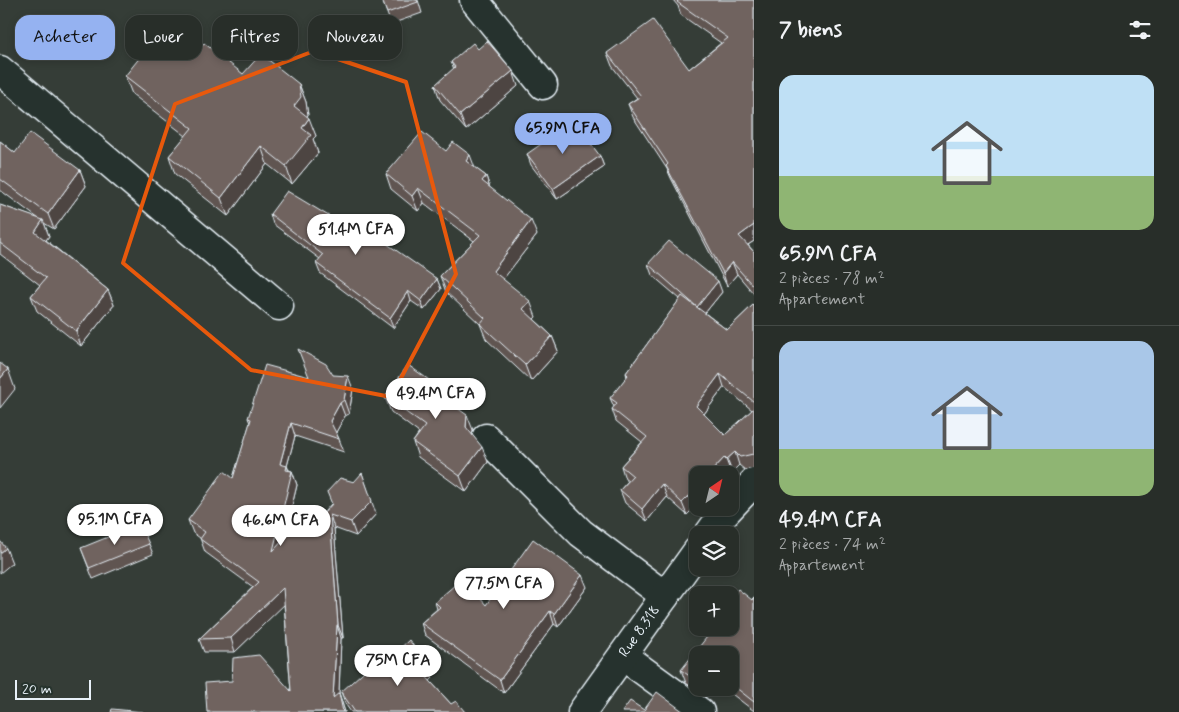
<!DOCTYPE html>
<html lang="fr">
<meta charset="utf-8">
<style>
:root{--surface:#282e29;--page:#343a35;--text:#f1f3f6;--muted:#a5a8a8;--line:#444a46;--accent:#95b2f1}
body{margin:0;font-family:Mynerve,sans-serif;background:var(--page);color:var(--text);height:100vh;display:flex;flex-direction:column;font-size:19px;white-space:nowrap}
*{box-sizing:border-box;margin:0}
p{font-size:16px;color:var(--muted)}
.icon{flex:none;width:28px;height:28px;fill:none;stroke:currentColor;stroke-width:2;stroke-linecap:round;stroke-linejoin:round}
.map{position:relative;flex:1;overflow:hidden}
.sheet{display:flex;flex-direction:column;background:var(--surface);width:425px}
.sheet>*{flex:none}
.banner{position:absolute;left:15px;top:15px;width:475px;height:45px;display:flex;gap:10px}
.needle{width:32px;rotate:35deg}
.tools{position:absolute;left:689px;top:466px;display:grid;gap:10px}
.tools a{display:grid;place-items:center;width:50px;height:50px;border-radius:10px;background:var(--surface);box-shadow:0 2px 8px #0003,0 0 0 1px var(--line);font-size:25px}
.scale{position:absolute;left:15px;bottom:12px;width:76px;box-sizing:border-box;padding-left:5px;border:2px solid #e8f1f8;border-top:0;font-size:14px;line-height:18px;white-space:nowrap;color:#e8f1f8;-webkit-text-stroke:4px #26332d;paint-order:stroke}
.price{position:absolute;translate:-50% -42px;padding:0 11px;border-radius:18px;background:#fff;color:#222;font-size:16px;line-height:32px;filter:drop-shadow(0 1px 2px #0008)}
.price::after{content:'';position:absolute;left:50%;top:30px;width:15px;height:11px;margin-left:-8px;background:inherit;clip-path:polygon(0 0,100% 0,50% 100%)}
.price.on{background:var(--accent);color:#111}
ul{padding:0;list-style:none}
li{display:grid;align-content:center;gap:10px;height:265px;padding:0 25px}
li+li{border-top:1px solid var(--line)}
li span{display:grid;place-items:center;height:155px;border-radius:15px;color:#555}
li>.icon{margin-inline-start:auto}
span .icon{width:90px;height:90px;fill:#fffc;stroke-width:1}
li b{font-size:21px}
h2{display:flex;justify-content:space-between;align-items:center;height:60px;padding:0 25px;font-size:21px}
.pill{padding:0 18px;border-radius:15px;background:var(--surface);box-shadow:0 2px 8px #0003,0 0 0 1px var(--line);font-size:18px;line-height:45px}
.pill.on{background:var(--accent);color:#111}
main{display:flex;flex:1;min-height:0}
.map>svg:first-child{display:block}
.lines{fill:none;stroke-linecap:round;stroke-linejoin:round}
.minor-casing{stroke:#e8f1f8;stroke-width:31}
.minor{stroke:#26332d;stroke-width:28}
.wall{fill:#605551;stroke:#e8f1f8;fill-rule:evenodd}
.shaded-wall{fill:#4e4542;stroke:#e8f1f8}
.building{fill:#70635e;stroke:#e8f1f8}
.marked{fill:none;stroke:#e8590c;stroke-width:4;stroke-linejoin:round}
.labels{text-anchor:middle;dominant-baseline:central;stroke-width:4;stroke-linejoin:round;paint-order:stroke}
.street-label{font-size:15px;fill:#e8f1f8;stroke:#26332d}
</style>
<main>
<div class="map">
<svg width="754" height="712" viewBox="0 0 754 712">
<rect width="100%" height="100%" fill="#353d37"/>
<filter id="ink" filterUnits="userSpaceOnUse"><feTurbulence type="fractalNoise" baseFrequency=".02" numOctaves="2"/><feDisplacementMap in="SourceGraphic" scale="10" xChannelSelector="R" yChannelSelector="G"/><feConvolveMatrix kernelMatrix="1 2 1 2 8 2 1 2 1" color-interpolation-filters="sRGB"/></filter>
<g filter="url(#ink)">
<g class="lines">
<g class="minor-casing">
<g id="minor">
<polyline points="474,0 543,85"/>
<polyline points="0,70 279,306"/>
<polyline points="486,438 581,533 665,596"/>
<polyline points="708,535 721,517 754,482"/>
<polyline points="623,656 700,712"/>
<path id="s1" d="M 582,712 L 698,550"/>
</g>
</g>
<use href="#minor" class="minor"/>
</g>
<g class="wall">
<polygon points="382,0 418,0 422,13 391,24"/>
<polygon points="673,0 754,0 754,241 748,245 754,252 754,294 737,274 727,286 671,178 667,169 633,117 628,104 637,98 612,66 607,53 689,69 721,43 681,15 678,6"/>
<polygon points="170,46 197,51 243,74 299,84 306,102 308,115 307,116 316,136 313,139 318,153 292,184 267,164 228,216 175,174 169,156 186,136 132,94 125,76"/>
<polygon points="478,49 518,86 466,130 440,100 435,85 454,69 451,62"/>
<polygon points="0,141 15,153 80,170 86,186 54,229 44,223 49,236 46,240 108,290 114,305 81,346 37,311 31,296 40,285 0,254 0,205 39,219 0,190"/>
<polygon points="446,151 475,168 486,176 490,188 537,235 503,279 536,317 534,319 552,336 558,351 531,381 486,339 480,324 446,292 440,276 474,241 424,203 418,211 391,189 386,174"/>
<polygon points="527,154 600,156 604,167 557,199 531,165"/>
<polygon points="270,214 347,227 437,279 441,289 424,310 411,301 393,328 320,273 316,263 320,259 273,224"/>
<path d="M 648,264 L 722,292 L 705,313 L 727,330 L 754,304 L 754,468 L 745,470 L 739,465 L 732,472 L 730,470 L 725,475 L 698,475 L 698,504 L 687,515 L 667,497 L 647,521 L 625,503 L 620,490 L 628,481 L 625,479 L 621,466 L 642,442 L 616,421 L 612,409 L 614,407 L 610,398 L 627,377 L 626,373 L 680,299 L 652,275 ZM 724,387 L 752,410 L 725,435 L 704,414 Z"/>
<polygon points="333,375 353,389 349,414 345,416 336,432 339,439 344,452 295,436 287,466 289,470 292,471 297,485 284,539 315,523 331,504 376,514 356,536 334,528 343,638 341,638 339,693 345,712 207,712 291,691 284,604 235,652 204,652 199,639 253,587 205,552 200,538 193,533 188,520 233,478 250,423 248,418 308,377"/>
<polygon points="450,395 453,405 473,430 472,435 488,462 466,492 418,457 413,442 419,433 391,412 385,397"/>
<polygon points="149,544 153,554 93,579 81,548"/>
<polygon points="587,587 558,627 554,624 504,693 425,635 421,623 437,609 435,602 486,605"/>
<polygon points="754,597 754,711 724,688 730,688 730,655 698,655 698,688 713,688 706,697 686,683 681,670"/>
<polygon points="377,670 433,678 430,681 451,704 465,712 351,712 346,705 341,692"/>
</g>
<g class="shaded-wall">
<polygon points="513,71 518,86 466,130 460,115"/>
<polygon points="299,84 306,102 308,115 300,124 294,106"/>
<polygon points="309,118 316,136 313,139 318,153 292,184 286,166 302,128"/>
<polygon points="261,146 267,164 228,216 221,198"/>
<polygon points="470,155 476,171 466,161"/>
<polygon points="600,156 604,167 557,199 553,189"/>
<polygon points="80,170 86,186 54,229 48,214"/>
<polygon points="486,176 491,192 482,181"/>
<polygon points="418,188 424,203 418,211 412,196"/>
<polygon points="43,220 49,236 41,247 35,232"/>
<polygon points="531,220 537,235 498,286 493,271"/>
<polygon points="754,225 754,241 743,248 739,236"/>
<polygon points="732,262 737,274 727,286 723,273"/>
<polygon points="437,279 441,289 424,310 421,301"/>
<polygon points="718,281 722,292 701,318 697,307"/>
<polygon points="108,290 114,305 81,346 76,331"/>
<polygon points="408,291 411,301 393,328 390,318"/>
<polygon points="530,301 536,317 529,324 523,309"/>
<polygon points="552,336 558,351 531,381 525,365"/>
<polygon points="8,369 15,389 0,408 0,379"/>
<polygon points="720,374 724,387 701,418 696,406"/>
<polygon points="348,376 353,389 349,414 344,400"/>
<polygon points="450,395 455,411 446,400"/>
<polygon points="340,403 345,416 335,434 330,421"/>
<polygon points="467,415 473,430 471,442 466,427"/>
<polygon points="291,423 295,436 287,466 291,477 292,471 297,485 278,564 273,551 280,464"/>
<polygon points="482,447 488,462 466,492 460,476"/>
<polygon points="735,452 739,465 732,472 727,459"/>
<polygon points="725,457 730,470 725,475 708,475"/>
<polygon points="362,473 376,514 356,536 351,522"/>
<polygon points="662,484 667,497 647,521 642,509"/>
<polygon points="698,487 698,504 687,515 682,503"/>
<polygon points="330,515 334,528 343,638 338,625"/>
<polygon points="6,548 12,563 0,573 0,553"/>
<polygon points="582,575 587,587 558,627 554,614"/>
<polygon points="283,588 288,601 235,652 231,638"/>
<polygon points="550,611 554,624 504,693 500,680"/>
<polygon points="337,625 341,638 339,693 345,712 343,712 333,698"/>
<polygon points="429,666 433,678 427,684 422,672"/>
<polygon points="702,688 713,688 706,697"/>
</g>
<g class="building">
<polygon points="382,0 417,0 418,2 387,13"/>
<polygon points="679,0 754,0 754,225 739,236 754,252 754,287 732,262 723,273 666,166 668,164 628,104 641,96 607,53 653,20 689,69 728,38 677,2"/>
<polygon points="157,36 170,46 178,36 197,51 204,43 243,74 261,54 299,84 301,97 294,106 309,118 302,128 311,135 286,166 261,146 221,198 169,156 192,128 125,76"/>
<polygon points="487,41 513,71 460,115 435,85 455,67 451,62 473,43 478,49"/>
<polygon points="574,121 600,156 553,189 527,154"/>
<polygon points="422,132 446,151 453,142 470,155 466,161 486,176 482,181 531,220 493,271 530,301 523,309 552,336 525,365 480,324 485,318 440,276 480,235 418,188 412,196 386,174"/>
<polygon points="30,133 80,170 48,214 0,179 0,141 15,153"/>
<polygon points="287,191 347,227 353,220 437,279 421,301 408,291 390,318 316,263 323,255 270,214"/>
<polygon points="0,205 43,220 35,232 108,290 76,331 31,296 46,278 0,243"/>
<polygon points="669,241 718,281 697,307 648,264"/>
<polygon points="682,296 727,330 754,304 754,402 720,374 696,406 725,435 754,408 754,455 753,454 740,457 735,452 727,459 725,457 708,475 698,475 698,487 682,503 662,484 642,509 620,490 633,476 621,466 647,437 612,409 617,403 610,398 628,375 626,373"/>
<polygon points="298,349 326,364 333,375 348,376 344,400 340,403 330,421 339,439 291,423 280,464 287,466 286,470 292,471 273,551 303,519 315,523 332,504 327,492 340,478 354,482 362,473 372,501 351,522 330,515 338,625 337,625 333,698 339,693 343,712 207,712 205,683 232,681 233,658 259,655 291,691 283,588 231,638 199,639 259,582 200,539 205,532 188,520 224,471 233,478 251,419 248,418 265,365 309,377"/>
<polygon points="0,363 8,369 0,379"/>
<polygon points="408,365 450,395 446,400 467,415 466,427 482,447 460,476 413,442 425,426 385,397"/>
<polygon points="140,524 149,544 89,568 81,548"/>
<polygon points="533,539 582,575 554,614 550,611 500,680 421,623 440,607 435,602 463,578 486,605"/>
<polygon points="0,541 6,548 0,553"/>
<polygon points="738,589 752,600 754,597 754,702 730,683 730,655 698,655 698,682 681,670 714,628 730,628 730,598"/>
<polygon points="409,640 429,666 422,672 451,704 456,701 465,712 355,712 341,692 372,664 377,670"/>
<polygon points="657,692 684,712 622,712 630,701 644,710"/>
<polygon points="112,709 143,712 111,712"/>
</g>
</g>
<path class="marked" d="M 314,51 L 406,82 L 456,274 L 391,397 L 251,370 L 123,263 L 175,104 Z"/>
<g class="labels">
<g class="street-label">
<text stroke="none"><textPath href="#s1" startOffset="99">Rue 8.318</textPath></text>
</g>
</g>
</svg>
<div class="tools">
<a><svg class="needle" viewBox="-14 -14 28 28"><path d="M0-13l5 13h-10z" fill="#e53935"/><path d="M0 13l5-13h-10z" fill="#a5a8a8"/></svg></a>
<a><svg class="icon" aria-label="layers" viewBox="0 0 24 24"><path d="M12 4l9 5-9 5-9-5zM3 14l9 5 9-5"/></svg></a>
<a>+</a>
<a>−</a>
</div>
<div class="scale">20 m</div>
<b class="price on" style="left:563px;top:155px">65.9M CFA</b>
<b class="price" style="left:356px;top:256px">51.4M CFA</b>
<b class="price" style="left:436px;top:420px">49.4M CFA</b>
<b class="price" style="left:115px;top:546px">95.1M CFA</b>
<b class="price" style="left:281px;top:547px">46.6M CFA</b>
<b class="price" style="left:504px;top:610px">77.5M CFA</b>
<b class="price" style="left:398px;top:687px">75M CFA</b>
<div class="banner">
<a class="pill on">Acheter</a>
<a class="pill">Louer</a>
<a class="pill">Filtres</a>
<a class="pill">Nouveau</a>
</div>
</div>
<section class="sheet">
<h2>7 biens<svg class="icon" aria-label="filters" viewBox="0 0 24 24"><path d="M4 7h16M4 17h16"/><circle cx="9" cy="7" r="2"/><circle cx="15" cy="17" r="2"/></svg></h2>
<ul>
<li><span style="background:linear-gradient(#bfe0f5 65%,#8fb573 0)"><svg class="icon" aria-label="home" viewBox="0 0 24 24"><path d="M3 11l9-7 9 7M6 9v11h12V9"/></svg></span><div><b>65.9M CFA</b><p>2 pièces · 78 m²</p><p>Appartement</p></div></li>
<li><span style="background:linear-gradient(#a9c7e8 70%,#8fb573 0)"><svg class="icon" aria-label="home" viewBox="0 0 24 24"><path d="M3 11l9-7 9 7M6 9v11h12V9"/></svg></span><div><b>49.4M CFA</b><p>2 pièces · 74 m²</p><p>Appartement</p></div></li>
</ul>
</section>
</main>
